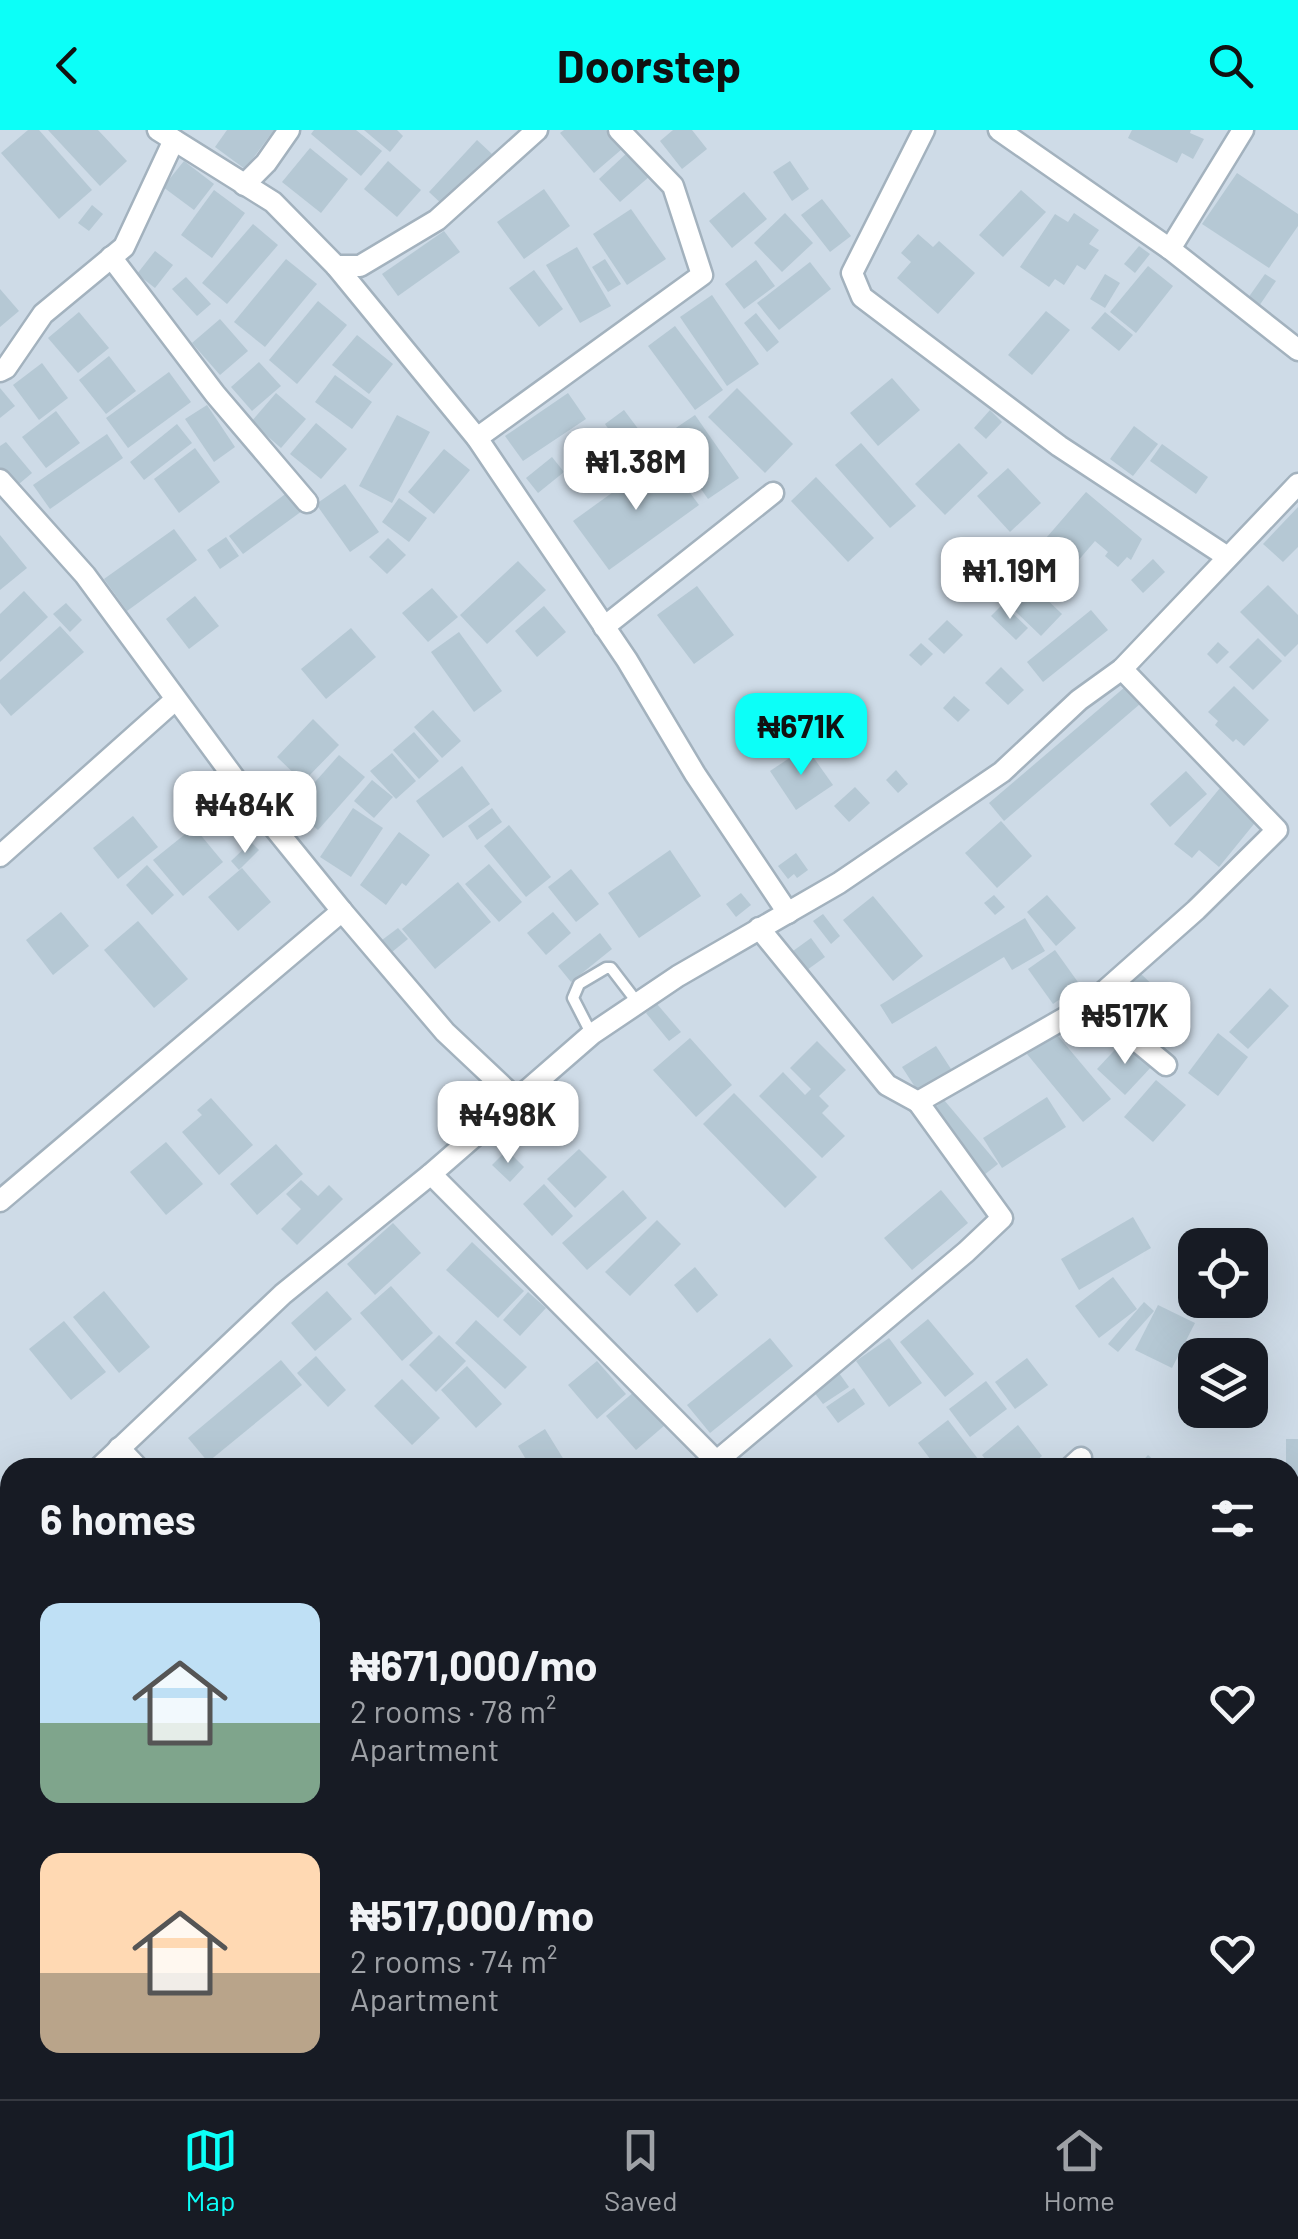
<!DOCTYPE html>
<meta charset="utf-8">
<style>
:root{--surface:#171b24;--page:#20242c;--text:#f1f3f6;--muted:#9ea1a6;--line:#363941;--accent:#0cfff8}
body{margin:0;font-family:Barlow,sans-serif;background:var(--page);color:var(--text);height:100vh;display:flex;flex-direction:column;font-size:38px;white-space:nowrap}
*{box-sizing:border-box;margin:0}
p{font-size:32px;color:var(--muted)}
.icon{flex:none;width:55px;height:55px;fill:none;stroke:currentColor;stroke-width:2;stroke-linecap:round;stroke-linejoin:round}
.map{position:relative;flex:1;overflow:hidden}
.side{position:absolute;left:0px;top:1328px;width:1300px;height:642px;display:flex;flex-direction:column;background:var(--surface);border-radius:30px 30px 0 0;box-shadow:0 10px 40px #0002}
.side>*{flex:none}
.controls{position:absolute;left:1178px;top:1098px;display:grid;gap:20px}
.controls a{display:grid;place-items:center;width:90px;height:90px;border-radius:20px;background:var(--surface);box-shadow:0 10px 40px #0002;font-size:50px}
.price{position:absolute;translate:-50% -85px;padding:0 22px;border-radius:20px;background:#fff;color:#222;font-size:32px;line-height:65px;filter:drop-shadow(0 2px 5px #0008)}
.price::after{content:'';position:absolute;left:50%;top:60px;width:30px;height:22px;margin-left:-15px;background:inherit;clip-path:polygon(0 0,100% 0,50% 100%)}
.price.current{background:var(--accent);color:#111}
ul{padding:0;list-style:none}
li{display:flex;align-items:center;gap:30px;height:250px;padding:0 40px}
li span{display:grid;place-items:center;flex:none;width:280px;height:200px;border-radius:20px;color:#555}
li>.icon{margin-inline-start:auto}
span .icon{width:120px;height:120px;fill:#fffc;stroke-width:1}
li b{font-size:42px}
h2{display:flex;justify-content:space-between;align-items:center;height:120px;padding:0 40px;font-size:42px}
header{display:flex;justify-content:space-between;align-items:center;height:130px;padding:0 40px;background:var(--accent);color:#111;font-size:45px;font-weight:700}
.tabs{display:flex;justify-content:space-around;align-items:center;height:140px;border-top:2px solid var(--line);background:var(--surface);font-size:28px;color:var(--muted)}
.tabs a{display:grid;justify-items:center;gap:5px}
.tabs .current{color:var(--accent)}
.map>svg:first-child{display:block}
.residential{fill:#cedbe7;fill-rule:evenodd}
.building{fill:#b5c8d4}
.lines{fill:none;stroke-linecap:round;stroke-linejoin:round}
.service-casing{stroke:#a3b2be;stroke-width:15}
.minor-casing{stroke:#a3b2be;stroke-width:25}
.service{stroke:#fff;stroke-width:10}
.minor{stroke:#fff;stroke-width:20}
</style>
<header><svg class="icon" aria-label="back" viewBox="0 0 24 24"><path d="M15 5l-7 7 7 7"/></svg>Doorstep<svg class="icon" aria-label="search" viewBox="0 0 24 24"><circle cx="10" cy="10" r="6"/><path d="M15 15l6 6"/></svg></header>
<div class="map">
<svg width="1298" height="1969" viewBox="0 0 1298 1969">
<rect width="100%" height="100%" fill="#e1eaf3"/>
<path class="residential" d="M 0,0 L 1298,0 L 1298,1969 L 0,1969 ZM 1195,1115 L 1250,1115 L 1250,1170 L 1195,1170 ZM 1195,1225 L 1250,1225 L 1250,1280 L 1195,1280 ZM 10,1338 L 1290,1338 L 1290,1960 L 10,1960 Z"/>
<g class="building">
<polygon points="28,0 39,0 92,60 59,89 1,23"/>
<polygon points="48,0 98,0 127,31 100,56"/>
<polygon points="227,0 274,0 245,39 215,17"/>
<polygon points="314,0 356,0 382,21 361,46 311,4"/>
<polygon points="364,0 397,0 403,6 390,22"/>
<polygon points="564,0 606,0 622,19 594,43 560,3"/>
<polygon points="673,0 692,0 707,19 682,39 660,11"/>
<polygon points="1132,0 1191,0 1190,3 1204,9 1193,29 1182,23 1177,33 1128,8"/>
<polygon points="477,10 492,24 444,76 429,62"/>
<polygon points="310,18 348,49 321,83 282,52"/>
<polygon points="628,22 650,46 620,72 599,49"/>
<polygon points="184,31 214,54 194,80 163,57"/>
<polygon points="388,31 421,60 397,87 364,59"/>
<polygon points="790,31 809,59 792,71 773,42"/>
<polygon points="1237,43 1298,84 1298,96 1269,138 1202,94"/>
<polygon points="544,59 570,96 524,129 497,92"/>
<polygon points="214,60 245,83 212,128 181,105"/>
<polygon points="1021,60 1046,82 1003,127 979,105"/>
<polygon points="744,62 767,89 732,118 709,91"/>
<polygon points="822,69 851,106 830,122 801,85"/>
<polygon points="92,75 103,84 89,101 78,93"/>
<polygon points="631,79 666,129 627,155 593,104"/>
<polygon points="785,83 813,113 782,142 754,113"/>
<polygon points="1074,83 1099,100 1089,114 1099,120 1085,140 1077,135 1064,155 1055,149 1049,157 1020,137 1055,84 1068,92"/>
<polygon points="253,94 278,115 227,174 202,153"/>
<polygon points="444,101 460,122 398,166 382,144"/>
<polygon points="918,104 933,117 939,111 975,143 938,184 897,148 911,132 901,123"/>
<polygon points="1139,116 1150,124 1135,143 1124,134"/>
<polygon points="577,117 611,176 580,193 546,135"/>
<polygon points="155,121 173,135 155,158 137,144"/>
<polygon points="286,129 317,154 265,217 234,192"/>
<polygon points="605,129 621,154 608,162 592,137"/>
<polygon points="756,130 775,156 744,179 725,154"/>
<polygon points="810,132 831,159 779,200 757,173"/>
<polygon points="1148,136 1173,156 1136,203 1110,182"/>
<polygon points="534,140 563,179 539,197 509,158"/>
<polygon points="1105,144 1120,153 1105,178 1090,169"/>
<polygon points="1265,144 1276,151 1259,176 1248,168"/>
<polygon points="186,147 211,174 197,186 172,159"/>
<polygon points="0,159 19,181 0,197"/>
<polygon points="712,165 759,234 727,256 680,187"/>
<polygon points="318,171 347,195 297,254 269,230"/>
<polygon points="1046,181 1070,200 1032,245 1008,225"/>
<polygon points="79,182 109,218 78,243 48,208"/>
<polygon points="1105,182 1133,205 1119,221 1091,198"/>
<polygon points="756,183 779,212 767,222 744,193"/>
<polygon points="220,189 248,221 220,245 192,213"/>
<polygon points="675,196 723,260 695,280 648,216"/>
<polygon points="357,205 393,234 369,264 332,235"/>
<polygon points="109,226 136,261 106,284 79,250"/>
<polygon points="259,232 281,256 252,281 231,257"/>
<polygon points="42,233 68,268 39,290 13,255"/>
<polygon points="169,242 191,272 128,318 106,288"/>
<polygon points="335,245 372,272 352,299 315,272"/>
<polygon points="892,248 920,280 878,316 850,283"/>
<polygon points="0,258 15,276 0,288"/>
<polygon points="737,258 793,314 765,343 708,287"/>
<polygon points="276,263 306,289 281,318 251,292"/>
<polygon points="568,263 586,289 523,331 505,306"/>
<polygon points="207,275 235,317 214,332 185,289"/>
<polygon points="624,280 648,312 628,327 605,294"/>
<polygon points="990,280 1002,292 986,309 974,298"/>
<polygon points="56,281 80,313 46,338 22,307"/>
<polygon points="397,285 430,302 392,373 359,356"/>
<polygon points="695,285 739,348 708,369 664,306"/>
<polygon points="316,293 347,319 321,349 290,324"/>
<polygon points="177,294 192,313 144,350 130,332"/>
<polygon points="1134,296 1158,314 1133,346 1110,329"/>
<polygon points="107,304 123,328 50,379 33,355"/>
<polygon points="6,312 32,343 13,359 0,344 0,316"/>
<polygon points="861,313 916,376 890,398 835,335"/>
<polygon points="959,313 988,343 945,385 915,354"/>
<polygon points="1162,314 1208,347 1196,364 1150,331"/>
<polygon points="195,318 220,352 179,383 154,349"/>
<polygon points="444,319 470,340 434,384 408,362"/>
<polygon points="663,326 699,375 609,440 573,391"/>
<polygon points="552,327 564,342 538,363 526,348"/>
<polygon points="1008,338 1041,373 1010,402 977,366"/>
<polygon points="816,347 874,408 848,432 791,371"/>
<polygon points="345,354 379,402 350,422 316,374"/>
<polygon points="288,362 302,381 243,424 229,406"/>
<polygon points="1086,362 1142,409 1131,430 1127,427 1118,437 1105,426 1108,422 1095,411 1064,447 1034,422"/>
<polygon points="399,368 427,388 409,412 382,392"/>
<polygon points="1298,377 1298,417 1283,432 1263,414"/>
<polygon points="174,399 197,430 127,481 104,449"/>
<polygon points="0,405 27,438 0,460"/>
<polygon points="226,407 239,426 220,439 207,420"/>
<polygon points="388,408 406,425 387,444 369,427"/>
<polygon points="1153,429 1165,442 1143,463 1131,450"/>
<polygon points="518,431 546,460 487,514 460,485"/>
<polygon points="1015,439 1062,484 1041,506 994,461"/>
<polygon points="1268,455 1298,485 1298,514 1285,527 1240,482"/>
<polygon points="697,456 734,505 694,534 657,485"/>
<polygon points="432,458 458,487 428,512 402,483"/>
<polygon points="24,461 48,487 0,532 0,484"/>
<polygon points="195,466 219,496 189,519 166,489"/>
<polygon points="66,473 82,490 70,502 53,484"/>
<polygon points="1003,474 1028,498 1016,510 991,486"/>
<polygon points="544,476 566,502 537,527 515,501"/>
<polygon points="1091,480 1108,500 1043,552 1027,532"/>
<polygon points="947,490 963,505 944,524 928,509"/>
<polygon points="60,496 84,522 11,586 0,573 0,550"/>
<polygon points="351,498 376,527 326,569 301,539"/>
<polygon points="459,502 502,561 474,582 431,522"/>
<polygon points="1258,508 1282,531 1253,560 1229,537"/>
<polygon points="1218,512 1229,522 1217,534 1207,524"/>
<polygon points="921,513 933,524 921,536 909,525"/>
<polygon points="1001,537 1024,560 1008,575 985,553"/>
<polygon points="1234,556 1269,590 1244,616 1236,609 1233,612 1215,595 1218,591 1208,582"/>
<polygon points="1125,557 1140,574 1004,691 989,673"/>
<polygon points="954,566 970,580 958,592 943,578"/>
<polygon points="433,580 461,611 442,628 414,597"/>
<polygon points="313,589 339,615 303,652 277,627"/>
<polygon points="414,602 439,631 419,649 393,620"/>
<polygon points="806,617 833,655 796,680 770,641"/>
<polygon points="392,623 416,651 396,669 370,641"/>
<polygon points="339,625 365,647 318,700 292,678"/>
<polygon points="462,636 490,674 443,708 416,671"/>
<polygon points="896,640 908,654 898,663 886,650"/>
<polygon points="1186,641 1207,664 1170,697 1150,674"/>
<polygon points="372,650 393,667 374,688 354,671"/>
<polygon points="855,657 870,673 849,692 834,676"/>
<polygon points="1220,658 1258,689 1219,737 1199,720 1192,728 1174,714"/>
<polygon points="353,678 383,698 351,747 320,727"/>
<polygon points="492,678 502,692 477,710 468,696"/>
<polygon points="133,686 158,717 118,749 93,718"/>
<polygon points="1001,691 1032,726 997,758 965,723"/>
<polygon points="509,695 551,747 526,767 484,716"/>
<polygon points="194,697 223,732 183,766 153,730"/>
<polygon points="399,702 430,725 406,756 402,753 386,775 360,755"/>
<polygon points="251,712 259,720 239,740 231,731"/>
<polygon points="670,720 701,766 639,808 608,763"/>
<polygon points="796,723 808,740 797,748 794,744 788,749 778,736"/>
<polygon points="489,734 522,772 499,792 465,754"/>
<polygon points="147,735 174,765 152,785 126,755"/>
<polygon points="242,738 271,772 238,801 208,767"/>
<polygon points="571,739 599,774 576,792 548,757"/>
<polygon points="458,752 491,792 435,839 402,799"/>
<polygon points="741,763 751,775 736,787 726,774"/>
<polygon points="994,765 1005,777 995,785 984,773"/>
<polygon points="1047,765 1076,798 1056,816 1027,782"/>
<polygon points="873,766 923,826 893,851 843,790"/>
<polygon points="61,782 89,816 53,845 26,810"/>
<polygon points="553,782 571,803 546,825 527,803"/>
<polygon points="823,784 840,806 831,814 813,791"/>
<polygon points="1025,788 1045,821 1012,840 1004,827 892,894 880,875"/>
<polygon points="138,791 188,849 154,878 104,820"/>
<polygon points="398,798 408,809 392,822 382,810"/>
<polygon points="600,803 612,819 571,852 558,836"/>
<polygon points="811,808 825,827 807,840 793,821"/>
<polygon points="1055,820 1080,855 1053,874 1028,839"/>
<polygon points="1141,844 1179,880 1156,905 1117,870"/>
<polygon points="1270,858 1289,876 1248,919 1229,902"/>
<polygon points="657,874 681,902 669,911 646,883"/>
<polygon points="1054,901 1111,969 1083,992 1027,924"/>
<polygon points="1218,903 1248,927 1218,966 1188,943"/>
<polygon points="690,908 732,955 696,987 653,940"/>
<polygon points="1125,909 1153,935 1125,965 1097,939"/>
<polygon points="817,911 846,940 819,966 829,976 822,983 845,1006 822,1028 759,966 783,942 805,965 811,959 790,938"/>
<polygon points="936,916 951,939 917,960 902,937"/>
<polygon points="1156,950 1186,975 1153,1012 1124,987"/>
<polygon points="734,963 817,1047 785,1078 703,994"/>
<polygon points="1047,967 1066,997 1002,1038 983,1008"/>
<polygon points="211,968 253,1015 219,1045 182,1002 202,985 197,980"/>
<polygon points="944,970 998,1034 984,1045 931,981"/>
<polygon points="166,1012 203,1054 166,1085 130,1042"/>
<polygon points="276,1014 303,1044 257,1085 230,1054"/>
<polygon points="579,1019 607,1047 575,1078 547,1049"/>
<polygon points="507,1020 524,1037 510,1052 492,1035"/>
<polygon points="301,1050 318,1066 329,1055 343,1069 297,1115 281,1099 301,1079 286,1064"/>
<polygon points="544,1054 573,1086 552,1106 523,1074"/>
<polygon points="623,1060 647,1088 587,1140 562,1113"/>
<polygon points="941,1060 968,1093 912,1140 884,1108"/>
<polygon points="1133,1087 1151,1118 1079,1160 1061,1129"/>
<polygon points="657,1090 681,1114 630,1166 605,1142"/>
<polygon points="393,1093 421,1123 375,1165 347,1134"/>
<polygon points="472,1112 524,1161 498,1188 446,1140"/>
<polygon points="695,1137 718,1165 697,1183 674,1155"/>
<polygon points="1113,1147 1137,1179 1099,1208 1075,1176"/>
<polygon points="391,1156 433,1203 402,1231 360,1183"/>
<polygon points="104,1161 150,1217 119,1243 73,1187"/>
<polygon points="327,1161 352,1189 315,1221 291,1193"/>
<polygon points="528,1162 546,1178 520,1206 503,1190"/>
<polygon points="1144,1172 1154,1181 1118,1222 1108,1214"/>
<polygon points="1158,1175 1195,1193 1172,1238 1135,1220"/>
<polygon points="928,1189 974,1244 945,1267 900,1212"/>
<polygon points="476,1190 527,1237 505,1259 455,1213"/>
<polygon points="64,1191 106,1242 71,1270 29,1219"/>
<polygon points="439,1205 466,1231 436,1262 409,1235"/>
<polygon points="770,1208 793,1236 710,1303 687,1275"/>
<polygon points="889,1208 922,1253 889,1277 856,1231"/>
<polygon points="316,1226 346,1260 328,1277 297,1243"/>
<polygon points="1027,1228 1048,1255 1015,1279 995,1252"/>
<polygon points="281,1230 302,1255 208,1332 188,1308"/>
<polygon points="597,1231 626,1264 597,1289 568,1255"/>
<polygon points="467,1236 502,1274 476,1298 441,1260"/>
<polygon points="839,1243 849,1257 823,1274 813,1261"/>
<polygon points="402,1249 440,1288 412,1315 374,1276"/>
<polygon points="986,1251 1007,1279 970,1307 949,1279"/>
<polygon points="854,1258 865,1274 838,1293 826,1277"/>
<polygon points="635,1261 665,1295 636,1320 606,1286"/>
<polygon points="948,1290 985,1338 937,1338 918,1313"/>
<polygon points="1018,1295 1042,1326 1028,1338 992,1338 982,1325"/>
<polygon points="545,1299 569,1338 531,1338 518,1316"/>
<polygon points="1286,1309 1298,1309 1298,1346 1290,1346 1290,1338 1286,1338"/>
<polygon points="1148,1325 1159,1335 1136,1338"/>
<polygon points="1290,1479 1298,1480 1298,1522 1290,1521"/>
<polygon points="0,1545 10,1554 10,1585 0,1597"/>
<polygon points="10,1808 10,1850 0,1842 0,1820"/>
<polygon points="10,1866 10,1912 0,1904 0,1878"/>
<polygon points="1290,1935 1298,1938 1298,1969 1270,1967 1273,1960 1290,1960"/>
<polygon points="71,1960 132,1960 127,1969 79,1969 69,1965"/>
<polygon points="319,1960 383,1960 372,1969 315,1969 312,1966"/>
<polygon points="435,1960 485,1960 492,1969 442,1969"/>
<polygon points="731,1960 770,1960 780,1969 723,1969"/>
<polygon points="936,1960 945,1960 958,1969 929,1969"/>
<polygon points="957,1960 1010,1960 1005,1969 973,1969"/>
<polygon points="1171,1960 1202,1967 1202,1969 1169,1969"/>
</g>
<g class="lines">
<g class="service-casing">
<polyline id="service" points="591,903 573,868 579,854 606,838 611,838 637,872"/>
</g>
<g class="minor-casing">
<g id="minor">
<polyline points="158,0 273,72 336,136 360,136 437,90 537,0"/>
<polyline points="924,0 852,143 862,167 1059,316 1226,426"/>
<polyline points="999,0 1170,119 1298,220"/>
<polyline points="244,55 266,33 289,0"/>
<polyline points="1170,119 1243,0"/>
<polyline points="111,127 215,264 307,372"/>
<polyline points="336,136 477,308 627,530 695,644 788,783"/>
<polyline points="0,241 6,238 43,184 124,117 174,10"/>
<polyline points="477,308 702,145 673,56 619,0"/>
<polyline points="0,350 85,445 238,653 342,781 445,902 515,968"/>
<polyline points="604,497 773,363"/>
<polyline points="0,726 175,570"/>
<polyline points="759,798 887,955 918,972 1091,873 1166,935"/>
<polyline points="1091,873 1196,780 1277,700 1122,539"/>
<polyline points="431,1044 723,1338"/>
<polyline points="0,1071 342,781"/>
<polyline points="119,1318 138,1338"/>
<polyline points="717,1331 966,1122 1002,1088 918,972"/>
<polyline points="99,1338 283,1164 431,1044 592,904 678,846 839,753 1002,642 1079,570 1122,539 1298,354"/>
<polyline points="1070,1338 1081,1328"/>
<polyline points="0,1427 10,1418"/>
<polyline points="0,1712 10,1721"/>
<polyline points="1290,1837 1298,1820"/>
<polyline points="1290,1862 1298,1886"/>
<polyline points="260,1960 271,1969"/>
<polyline points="691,1960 699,1969"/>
<polyline points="20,1969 26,1960"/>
<polyline points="878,1969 885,1960"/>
<polyline points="1238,1969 1240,1960"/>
</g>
</g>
<use href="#service" class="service"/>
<use href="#minor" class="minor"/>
</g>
</svg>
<div class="controls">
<a><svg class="icon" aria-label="locate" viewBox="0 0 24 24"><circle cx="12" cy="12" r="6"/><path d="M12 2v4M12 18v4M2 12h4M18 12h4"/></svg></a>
<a><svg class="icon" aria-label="layers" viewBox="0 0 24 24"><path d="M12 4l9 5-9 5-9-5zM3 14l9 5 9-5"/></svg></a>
</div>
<b class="price" style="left:636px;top:383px">₦1.38M</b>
<b class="price" style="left:1010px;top:492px">₦1.19M</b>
<b class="price current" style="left:801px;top:648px">₦671K</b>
<b class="price" style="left:245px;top:726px">₦484K</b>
<b class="price" style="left:1125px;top:937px">₦517K</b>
<b class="price" style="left:508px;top:1036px">₦498K</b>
<section class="side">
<h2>6 homes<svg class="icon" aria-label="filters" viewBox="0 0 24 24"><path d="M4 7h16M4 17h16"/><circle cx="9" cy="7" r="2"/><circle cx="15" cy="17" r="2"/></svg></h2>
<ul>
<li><span style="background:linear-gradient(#bfe0f5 60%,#7fa58c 0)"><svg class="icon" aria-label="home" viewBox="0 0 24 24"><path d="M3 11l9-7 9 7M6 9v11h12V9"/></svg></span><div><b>₦671,000/mo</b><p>2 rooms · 78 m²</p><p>Apartment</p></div><svg class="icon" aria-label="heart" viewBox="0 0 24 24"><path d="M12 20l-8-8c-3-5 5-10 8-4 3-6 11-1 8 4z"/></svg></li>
<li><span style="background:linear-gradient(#ffd9b3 60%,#b9a48a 0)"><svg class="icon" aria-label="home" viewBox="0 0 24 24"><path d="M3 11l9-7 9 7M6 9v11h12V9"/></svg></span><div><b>₦517,000/mo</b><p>2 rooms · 74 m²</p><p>Apartment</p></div><svg class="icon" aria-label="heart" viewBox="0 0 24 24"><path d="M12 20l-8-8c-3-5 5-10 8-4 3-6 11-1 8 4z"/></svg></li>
</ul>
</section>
</div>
<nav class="tabs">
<a class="current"><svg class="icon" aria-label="map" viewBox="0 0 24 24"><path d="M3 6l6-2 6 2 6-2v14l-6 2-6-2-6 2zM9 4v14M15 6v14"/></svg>Map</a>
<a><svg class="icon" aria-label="saved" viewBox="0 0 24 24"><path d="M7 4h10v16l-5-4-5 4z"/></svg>Saved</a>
<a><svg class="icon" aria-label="home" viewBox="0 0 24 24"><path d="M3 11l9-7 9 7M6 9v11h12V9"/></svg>Home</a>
</nav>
